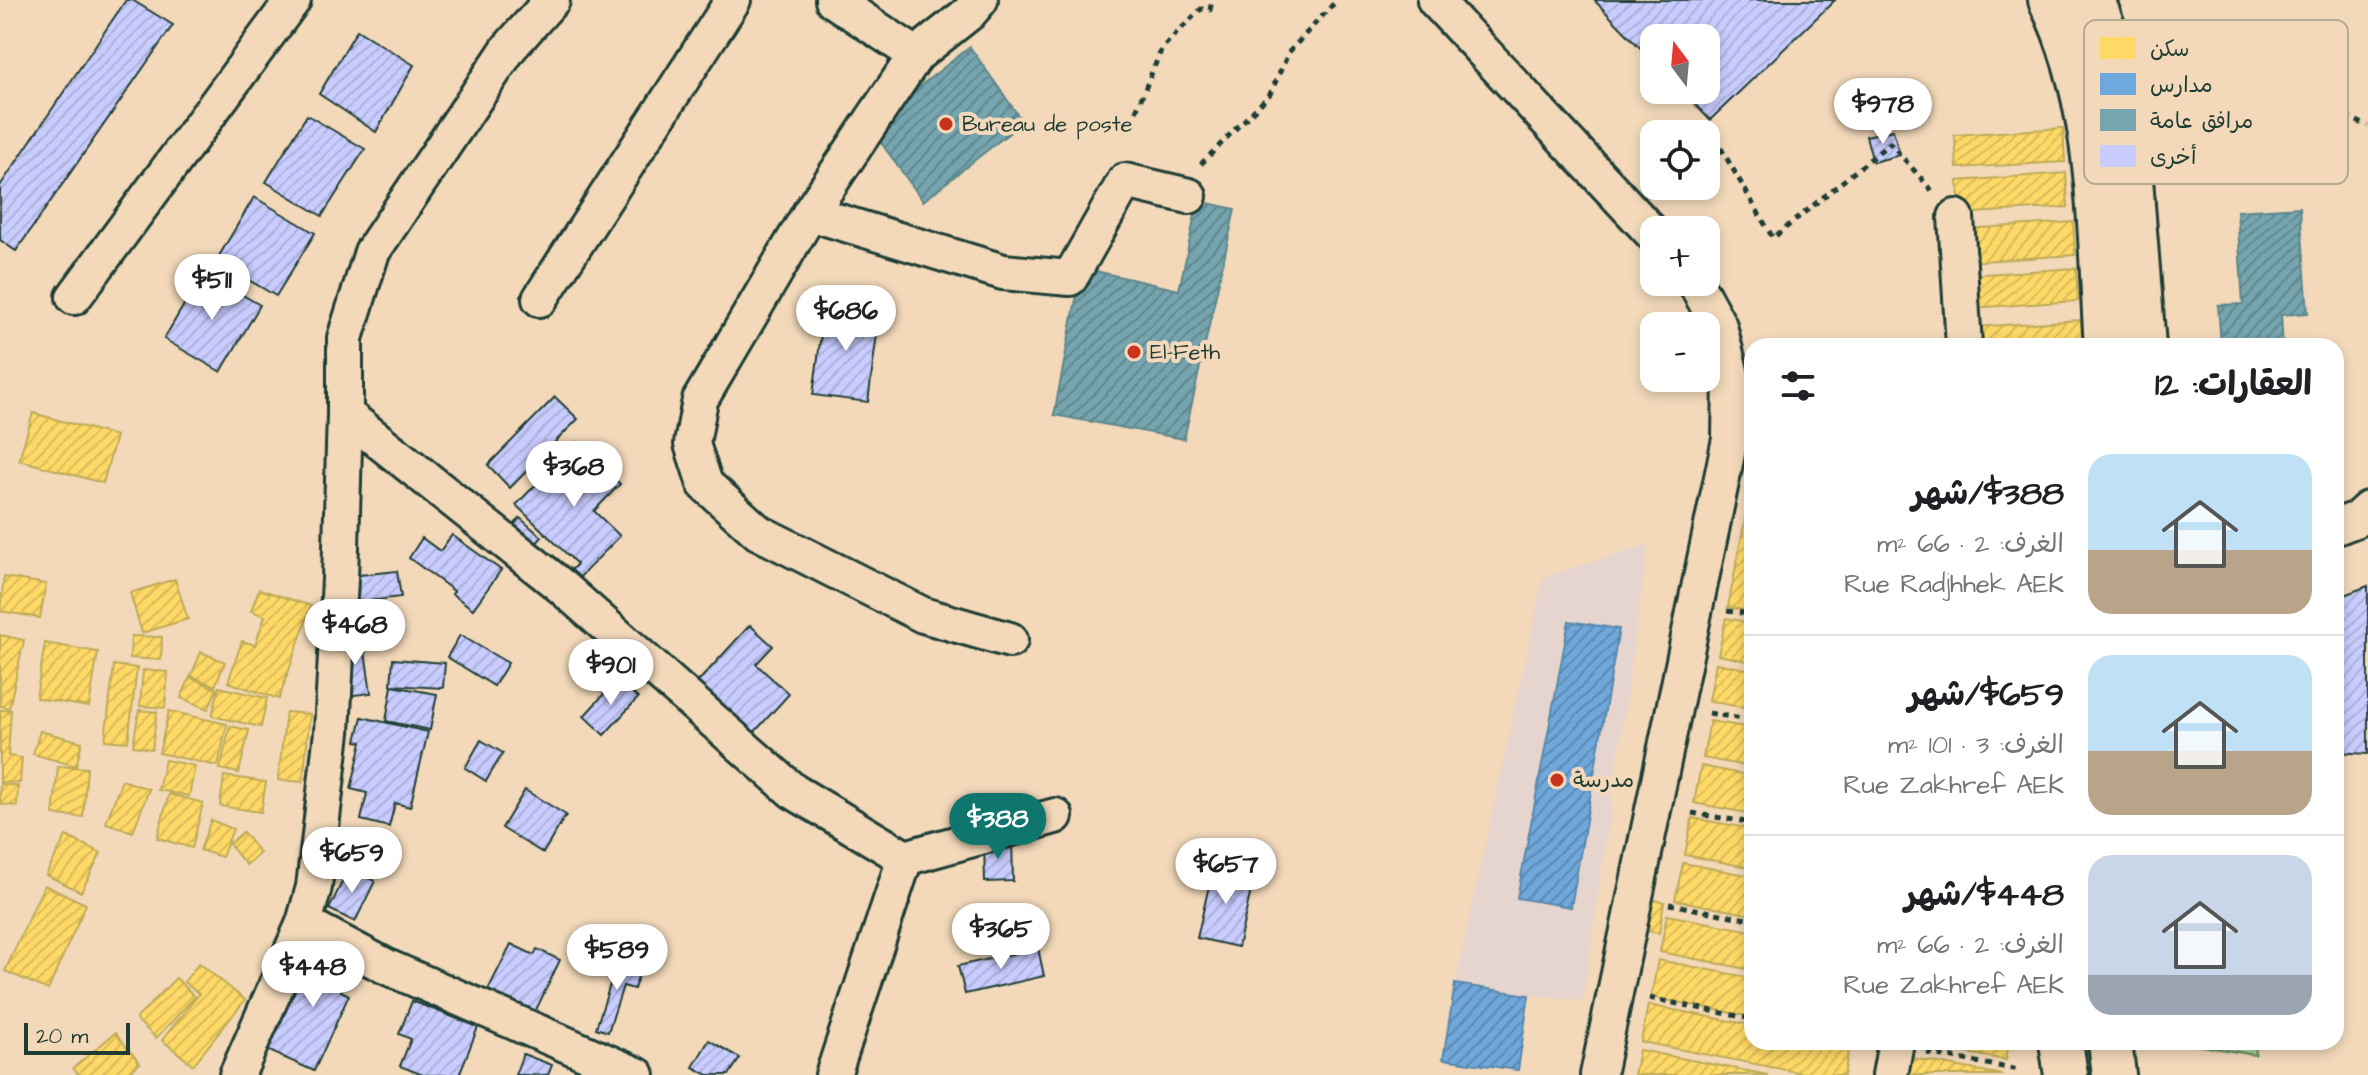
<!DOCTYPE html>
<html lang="ar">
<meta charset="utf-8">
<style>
:root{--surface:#fff;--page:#f6f6f6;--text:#202124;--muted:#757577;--line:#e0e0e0;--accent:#0f766e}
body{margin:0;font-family:"Architects Daughter","Playpen Sans Arabic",sans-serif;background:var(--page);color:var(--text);direction:rtl;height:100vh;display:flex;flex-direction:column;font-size:30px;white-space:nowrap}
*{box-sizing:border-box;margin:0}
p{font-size:26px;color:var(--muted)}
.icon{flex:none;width:44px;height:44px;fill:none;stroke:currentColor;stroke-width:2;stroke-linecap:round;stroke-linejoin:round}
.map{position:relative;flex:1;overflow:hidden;direction:ltr}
.panel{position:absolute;left:1744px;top:338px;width:600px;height:712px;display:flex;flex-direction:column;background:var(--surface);border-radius:24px;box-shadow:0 4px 12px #0003;direction:rtl}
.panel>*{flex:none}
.needle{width:52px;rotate:344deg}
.fabs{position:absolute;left:1640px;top:24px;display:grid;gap:16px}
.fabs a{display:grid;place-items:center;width:80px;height:80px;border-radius:16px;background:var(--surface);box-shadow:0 4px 12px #0003;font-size:40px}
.scale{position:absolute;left:24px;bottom:20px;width:106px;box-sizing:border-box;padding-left:8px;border:4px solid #1f3d34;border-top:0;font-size:22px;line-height:28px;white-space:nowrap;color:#1f3d34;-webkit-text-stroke:6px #f3d9ba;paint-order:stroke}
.price{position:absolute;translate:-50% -68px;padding:0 18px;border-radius:28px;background:#fff;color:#222;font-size:26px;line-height:52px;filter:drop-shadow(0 2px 4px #0008)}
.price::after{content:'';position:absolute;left:50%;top:48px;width:24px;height:18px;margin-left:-12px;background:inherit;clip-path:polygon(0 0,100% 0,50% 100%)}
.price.current{background:var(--accent);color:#fff}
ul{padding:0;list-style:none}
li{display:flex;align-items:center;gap:24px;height:200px;padding:0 32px}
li+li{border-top:2px solid var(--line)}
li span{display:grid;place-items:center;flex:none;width:224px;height:160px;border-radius:24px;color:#555}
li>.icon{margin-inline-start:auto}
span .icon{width:96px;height:96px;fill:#fffc;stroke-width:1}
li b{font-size:34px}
h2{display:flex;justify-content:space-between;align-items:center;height:96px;padding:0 32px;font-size:34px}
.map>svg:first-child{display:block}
.built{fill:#e6d5ce}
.pitch{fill:#a8d898;stroke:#648a66;stroke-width:2}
.homes{fill:url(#homes-hatch);stroke:#bcaa57;stroke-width:2}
.schools{fill:url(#schools-hatch);stroke:#5788aa;stroke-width:2}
.public{fill:url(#public-hatch);stroke:#5c868a;stroke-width:2}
.building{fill:url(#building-hatch);stroke:#1f3d34;stroke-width:2}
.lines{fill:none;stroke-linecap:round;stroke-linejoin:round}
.minor-casing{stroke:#1f3d34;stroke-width:40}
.tertiary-casing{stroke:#1f3d34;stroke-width:48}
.path{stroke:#1f3d34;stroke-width:5;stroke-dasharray:6 6;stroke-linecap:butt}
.minor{stroke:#f3d9ba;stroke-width:34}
.tertiary{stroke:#f3d9ba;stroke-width:42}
.poi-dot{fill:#c8321e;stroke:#f3d9ba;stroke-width:3}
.labels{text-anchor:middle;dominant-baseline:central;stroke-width:8;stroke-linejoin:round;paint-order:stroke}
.poi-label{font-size:22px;fill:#1f3d34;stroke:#f3d9ba;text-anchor:start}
.key{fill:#f3d9ba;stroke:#b3aa92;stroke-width:2}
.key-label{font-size:22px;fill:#1f3d34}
</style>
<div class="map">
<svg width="2368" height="1075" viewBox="0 0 2368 1075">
<defs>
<pattern id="homes-hatch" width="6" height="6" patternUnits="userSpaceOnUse" patternTransform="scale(2)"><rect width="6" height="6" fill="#ffd966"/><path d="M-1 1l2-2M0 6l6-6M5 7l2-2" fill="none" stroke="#dabb59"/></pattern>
<pattern id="schools-hatch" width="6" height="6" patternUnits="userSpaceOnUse" patternTransform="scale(2)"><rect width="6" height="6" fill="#6fa8dc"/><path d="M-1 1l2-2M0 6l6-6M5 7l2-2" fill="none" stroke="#5b8ab3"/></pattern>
<pattern id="public-hatch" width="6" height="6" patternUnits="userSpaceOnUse" patternTransform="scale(2)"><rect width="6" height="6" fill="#76a5af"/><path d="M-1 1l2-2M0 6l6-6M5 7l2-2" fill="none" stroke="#60888f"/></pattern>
<pattern id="building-hatch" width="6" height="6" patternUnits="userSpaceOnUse" patternTransform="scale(2)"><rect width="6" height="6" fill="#c9ccfe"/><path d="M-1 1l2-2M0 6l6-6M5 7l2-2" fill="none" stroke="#acb0da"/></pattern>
</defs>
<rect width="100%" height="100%" fill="#f3d9ba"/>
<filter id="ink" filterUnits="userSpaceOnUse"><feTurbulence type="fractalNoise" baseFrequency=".0125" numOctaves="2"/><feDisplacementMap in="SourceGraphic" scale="16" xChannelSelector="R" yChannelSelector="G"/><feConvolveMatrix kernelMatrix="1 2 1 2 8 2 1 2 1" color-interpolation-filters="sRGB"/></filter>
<g filter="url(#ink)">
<polygon class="built" points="1648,545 1583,1001 1455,984 1543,577"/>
<polygon class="pitch" points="2179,1042 2257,1042 2255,1055"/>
<g class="homes">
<polygon points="2063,128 2065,162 1957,168 1955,135"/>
<polygon points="2066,173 2068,207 1960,214 1958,181"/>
<polygon points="2073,222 2075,255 1967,262 1965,229"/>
<polygon points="2076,268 2078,301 1970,308 1968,275"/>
<polygon points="2081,320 2083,346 1974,346 1973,327"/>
<polygon points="33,413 116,436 103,483 19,460"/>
<polygon points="1752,484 1752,612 1728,607"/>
<polygon points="4,577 46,584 40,618 0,611"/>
<polygon points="175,579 188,619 142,633 130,593"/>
<polygon points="259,589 311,606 279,699 228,682 242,641 255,645 265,616 251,611"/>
<polygon points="1726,618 1752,623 1752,662 1718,655"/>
<polygon points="0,635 24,640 9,708 0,706"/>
<polygon points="131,636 162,637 161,660 130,658"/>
<polygon points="45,643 98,652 89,707 36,698"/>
<polygon points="201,652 225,662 215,686 191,676"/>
<polygon points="1716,663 1752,670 1752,709 1709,701"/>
<polygon points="114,665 137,668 128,742 105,740"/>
<polygon points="143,670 168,672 165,708 140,706"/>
<polygon points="190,677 217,689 208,709 181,698"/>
<polygon points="219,687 267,698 261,727 212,716"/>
<polygon points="0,710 11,710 8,756 22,758 20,783 0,782"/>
<polygon points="139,710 157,712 152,749 133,746"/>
<polygon points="169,711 227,724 218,766 159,753"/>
<polygon points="286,712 310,714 303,782 278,780"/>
<polygon points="1710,721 1752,728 1752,767 1703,758"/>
<polygon points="230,726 249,730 239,773 220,769"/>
<polygon points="40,731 82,742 76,766 33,754"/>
<polygon points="165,760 195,766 189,796 158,790"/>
<polygon points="58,766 87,768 83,817 53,815"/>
<polygon points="1701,766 1752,776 1752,814 1694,803"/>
<polygon points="224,776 266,782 261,812 220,806"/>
<polygon points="122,780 149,789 133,832 106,823"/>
<polygon points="0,784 18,786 17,806 0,804"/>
<polygon points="169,794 203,803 192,848 157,838"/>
<polygon points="1692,818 1752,829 1752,868 1685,855"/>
<polygon points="211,820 233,829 222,857 200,850"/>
<polygon points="243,832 260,853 246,865 229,844"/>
<polygon points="66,836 101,853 81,892 46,875"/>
<polygon points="1683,863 1752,876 1752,915 1675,900"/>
<polygon points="44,885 86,904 48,990 5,971"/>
<polygon points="1646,898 1664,902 1659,933 1640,930"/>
<polygon points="1667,915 1752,931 1752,970 1660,952"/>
<polygon points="1658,960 1752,978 1752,1017 1651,997"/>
<polygon points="199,963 245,1000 193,1065 162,1040 199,994 184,982"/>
<polygon points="176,978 195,997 156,1038 136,1019"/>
<polygon points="1648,1005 1752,1025 1752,1042 1840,1042 1850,1044 1844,1075 1812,1075 1641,1042"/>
<polygon points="115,1033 140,1063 125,1075 79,1075 73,1068"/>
<polygon points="1907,1042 2009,1042 2006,1060"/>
<polygon points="1639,1050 1768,1075 1634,1075"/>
<polygon points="1896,1055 2003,1075 1892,1075"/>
</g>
<g class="schools">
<polygon points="1569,621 1619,629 1571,907 1517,898"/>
<polygon points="1455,984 1529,995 1518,1070 1443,1059"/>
</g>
<g class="public">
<polygon points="970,47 1023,122 923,201 869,126"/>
<polygon points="1198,201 1235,209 1184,439 1054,415 1082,268 1179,290"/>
<polygon points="2300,207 2308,313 2281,315 2283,346 2221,346 2218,305 2243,304 2237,211"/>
</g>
<g class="building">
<polygon points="126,0 132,0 173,25 16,251 0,240 0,186"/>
<polygon points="1594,0 1835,0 1710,120 1681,90 1706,90 1706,38 1654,38 1654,62"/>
<polygon points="357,30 414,65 376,132 319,94"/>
<polygon points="307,115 365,149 322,216 266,182"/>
<polygon points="1893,130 1900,155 1873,162 1866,136"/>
<polygon points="254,197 315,233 276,296 216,261"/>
<polygon points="203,272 260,305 221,372 164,339"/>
<polygon points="825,304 880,311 868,402 813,395"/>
<polygon points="555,397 578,419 510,488 488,465"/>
<polygon points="577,442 620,484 594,511 620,536 569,588 561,581 577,564 516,505"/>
<polygon points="520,518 542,537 526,555 504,537"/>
<polygon points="452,535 501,570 473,609 452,594 454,591 409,558 422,538 440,551"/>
<polygon points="397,571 401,597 353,603 350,576"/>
<polygon points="2368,586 2368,754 2336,752 2336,598"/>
<polygon points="750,625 773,646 756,664 789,694 751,736 695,685"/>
<polygon points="460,635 508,663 494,686 447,657"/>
<polygon points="363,638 371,693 347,696 339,642"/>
<polygon points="393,659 445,663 443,688 391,685"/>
<polygon points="617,680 638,698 604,735 584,716"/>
<polygon points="392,686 437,694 430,730 386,721"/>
<polygon points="362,717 428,732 410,807 395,803 389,827 361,820 367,793 351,789 362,742 356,741"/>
<polygon points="481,740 503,753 486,781 465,768"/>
<polygon points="525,790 566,815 543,853 502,828"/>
<polygon points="1012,840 1013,881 985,882 984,841"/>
<polygon points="1214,864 1255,873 1238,947 1197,938"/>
<polygon points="349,868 375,881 355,922 329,909"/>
<polygon points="511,944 534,955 537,949 560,960 535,1012 488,990"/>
<polygon points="315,945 355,963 341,991 349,995 314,1071 267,1050"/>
<polygon points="1038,948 1044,976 965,994 958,966"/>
<polygon points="618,960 641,967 634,989 623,986 608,1032 596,1028"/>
<polygon points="412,1001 478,1027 459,1075 423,1075 400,1066 411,1039 399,1034"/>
<polygon points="709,1040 740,1058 729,1075 708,1075 693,1067"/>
<polygon points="523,1054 552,1065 548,1075 515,1075"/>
</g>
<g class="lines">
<g class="minor-casing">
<g id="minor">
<polyline points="833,0 916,55 969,13 980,0"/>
<polyline points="1435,0 1654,235"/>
<polyline points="916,55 810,213 1003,272 1070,278 1125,181 1189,196"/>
<polyline points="810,213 700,400 692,444 705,484 758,532 923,615 1010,640"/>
<polyline points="1956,217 1964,346"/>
<polyline points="74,297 293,0"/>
<polyline points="540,299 733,0"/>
<polyline points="345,414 561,586 793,791 905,858 1055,816"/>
<polyline points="2336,527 2357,519 2368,509"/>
<polyline points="304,923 387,967 637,1075"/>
<polyline points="237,1075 304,923 314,887 332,732 340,579 345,414 345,338 372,252 509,48 552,0"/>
<polyline points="833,1075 905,858"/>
<polyline points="1598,1075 1730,439 1731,375 1719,326 1695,282"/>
<polyline points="1890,1075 1896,1042"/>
</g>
</g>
<g class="tertiary-casing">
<g id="tertiary">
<path d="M 2050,0 C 2102,105 2098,231 2106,346"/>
<polyline points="2093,0 2108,39 2126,115 2144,346"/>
<polyline points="2061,1042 2066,1075"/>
<polyline points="2110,1042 2114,1075"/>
</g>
</g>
<g class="path">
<polyline points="1136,111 1162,48 1201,9 1210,10 1212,0"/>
<polyline points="2335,111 2368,126"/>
<polyline points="1706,161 1719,145 1773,238 1890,143 1935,194"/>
<polyline points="1201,164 1270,94 1289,52 1337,0"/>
<polyline points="1727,611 1752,614"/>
<polyline points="1709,713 1752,721"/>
<polyline points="1692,813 1752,823"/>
<polyline points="1669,904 1752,920"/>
<polyline points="1649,998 1752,1019"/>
<polyline points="1927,1053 2019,1070"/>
</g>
<use href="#minor" class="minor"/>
<use href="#tertiary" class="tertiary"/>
</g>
</g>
<g class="poi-dot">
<circle cx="946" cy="124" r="8"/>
<circle cx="1134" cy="352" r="8"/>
<circle cx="1557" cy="780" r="8"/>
</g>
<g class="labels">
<g class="poi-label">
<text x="962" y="124">Bureau de poste</text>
<text x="1150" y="352">El-Feth</text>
<text x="1573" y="780">مدرسة</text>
</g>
</g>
<rect x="2084" y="20" width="264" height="164" rx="12" class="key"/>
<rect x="2100" y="37" width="36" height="22" fill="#ffd966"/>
<rect x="2100" y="73" width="36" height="22" fill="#6fa8dc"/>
<rect x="2100" y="109" width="36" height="22" fill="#76a5af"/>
<rect x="2100" y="145" width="36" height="22" fill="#c9ccfe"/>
<g class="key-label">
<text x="2150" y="56">سكن</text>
<text x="2150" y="92">مدارس</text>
<text x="2150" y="128">مرافق عامة</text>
<text x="2150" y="164">أخرى</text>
</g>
</svg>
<div class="fabs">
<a><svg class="needle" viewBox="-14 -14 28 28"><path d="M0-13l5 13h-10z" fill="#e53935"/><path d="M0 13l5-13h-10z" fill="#757577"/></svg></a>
<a><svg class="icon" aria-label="locate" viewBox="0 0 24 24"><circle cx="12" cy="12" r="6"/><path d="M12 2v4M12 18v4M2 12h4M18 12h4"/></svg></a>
<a>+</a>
<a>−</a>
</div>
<div class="scale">20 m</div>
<b class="price" style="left:1883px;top:146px">$978</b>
<b class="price" style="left:212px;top:322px">$511</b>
<b class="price" style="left:846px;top:353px">$686</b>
<b class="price" style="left:574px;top:509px">$368</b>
<b class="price" style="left:355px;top:667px">$468</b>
<b class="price" style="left:611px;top:707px">$901</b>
<b class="price current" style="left:998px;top:861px">$388</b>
<b class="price" style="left:352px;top:895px">$659</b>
<b class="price" style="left:1226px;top:906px">$657</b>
<b class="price" style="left:1001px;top:971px">$365</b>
<b class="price" style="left:617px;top:992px">$589</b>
<b class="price" style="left:313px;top:1009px">$448</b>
<section class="panel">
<h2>العقارات: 12<svg class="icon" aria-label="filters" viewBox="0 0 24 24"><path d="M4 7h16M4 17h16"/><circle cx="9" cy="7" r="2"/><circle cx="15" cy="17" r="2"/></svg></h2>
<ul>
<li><span style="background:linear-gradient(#bfe0f5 60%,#b9a48a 0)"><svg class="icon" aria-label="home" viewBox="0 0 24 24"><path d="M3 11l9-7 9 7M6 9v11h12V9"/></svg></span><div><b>$388/شهر</b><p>الغرف: 2 · 66 m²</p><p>Rue Radjhhek AEK</p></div></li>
<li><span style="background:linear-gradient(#bfe0f5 60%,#b9a48a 0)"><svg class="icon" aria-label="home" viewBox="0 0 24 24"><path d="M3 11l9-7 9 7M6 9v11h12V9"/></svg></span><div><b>$659/شهر</b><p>الغرف: 3 · 101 m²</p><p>Rue Zakhref AEK</p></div></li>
<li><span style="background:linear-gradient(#c9d6e8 75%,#9aa5b1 0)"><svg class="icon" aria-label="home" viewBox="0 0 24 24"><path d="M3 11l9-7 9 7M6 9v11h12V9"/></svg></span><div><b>$448/شهر</b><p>الغرف: 2 · 66 m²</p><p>Rue Zakhref AEK</p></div></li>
</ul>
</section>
</div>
